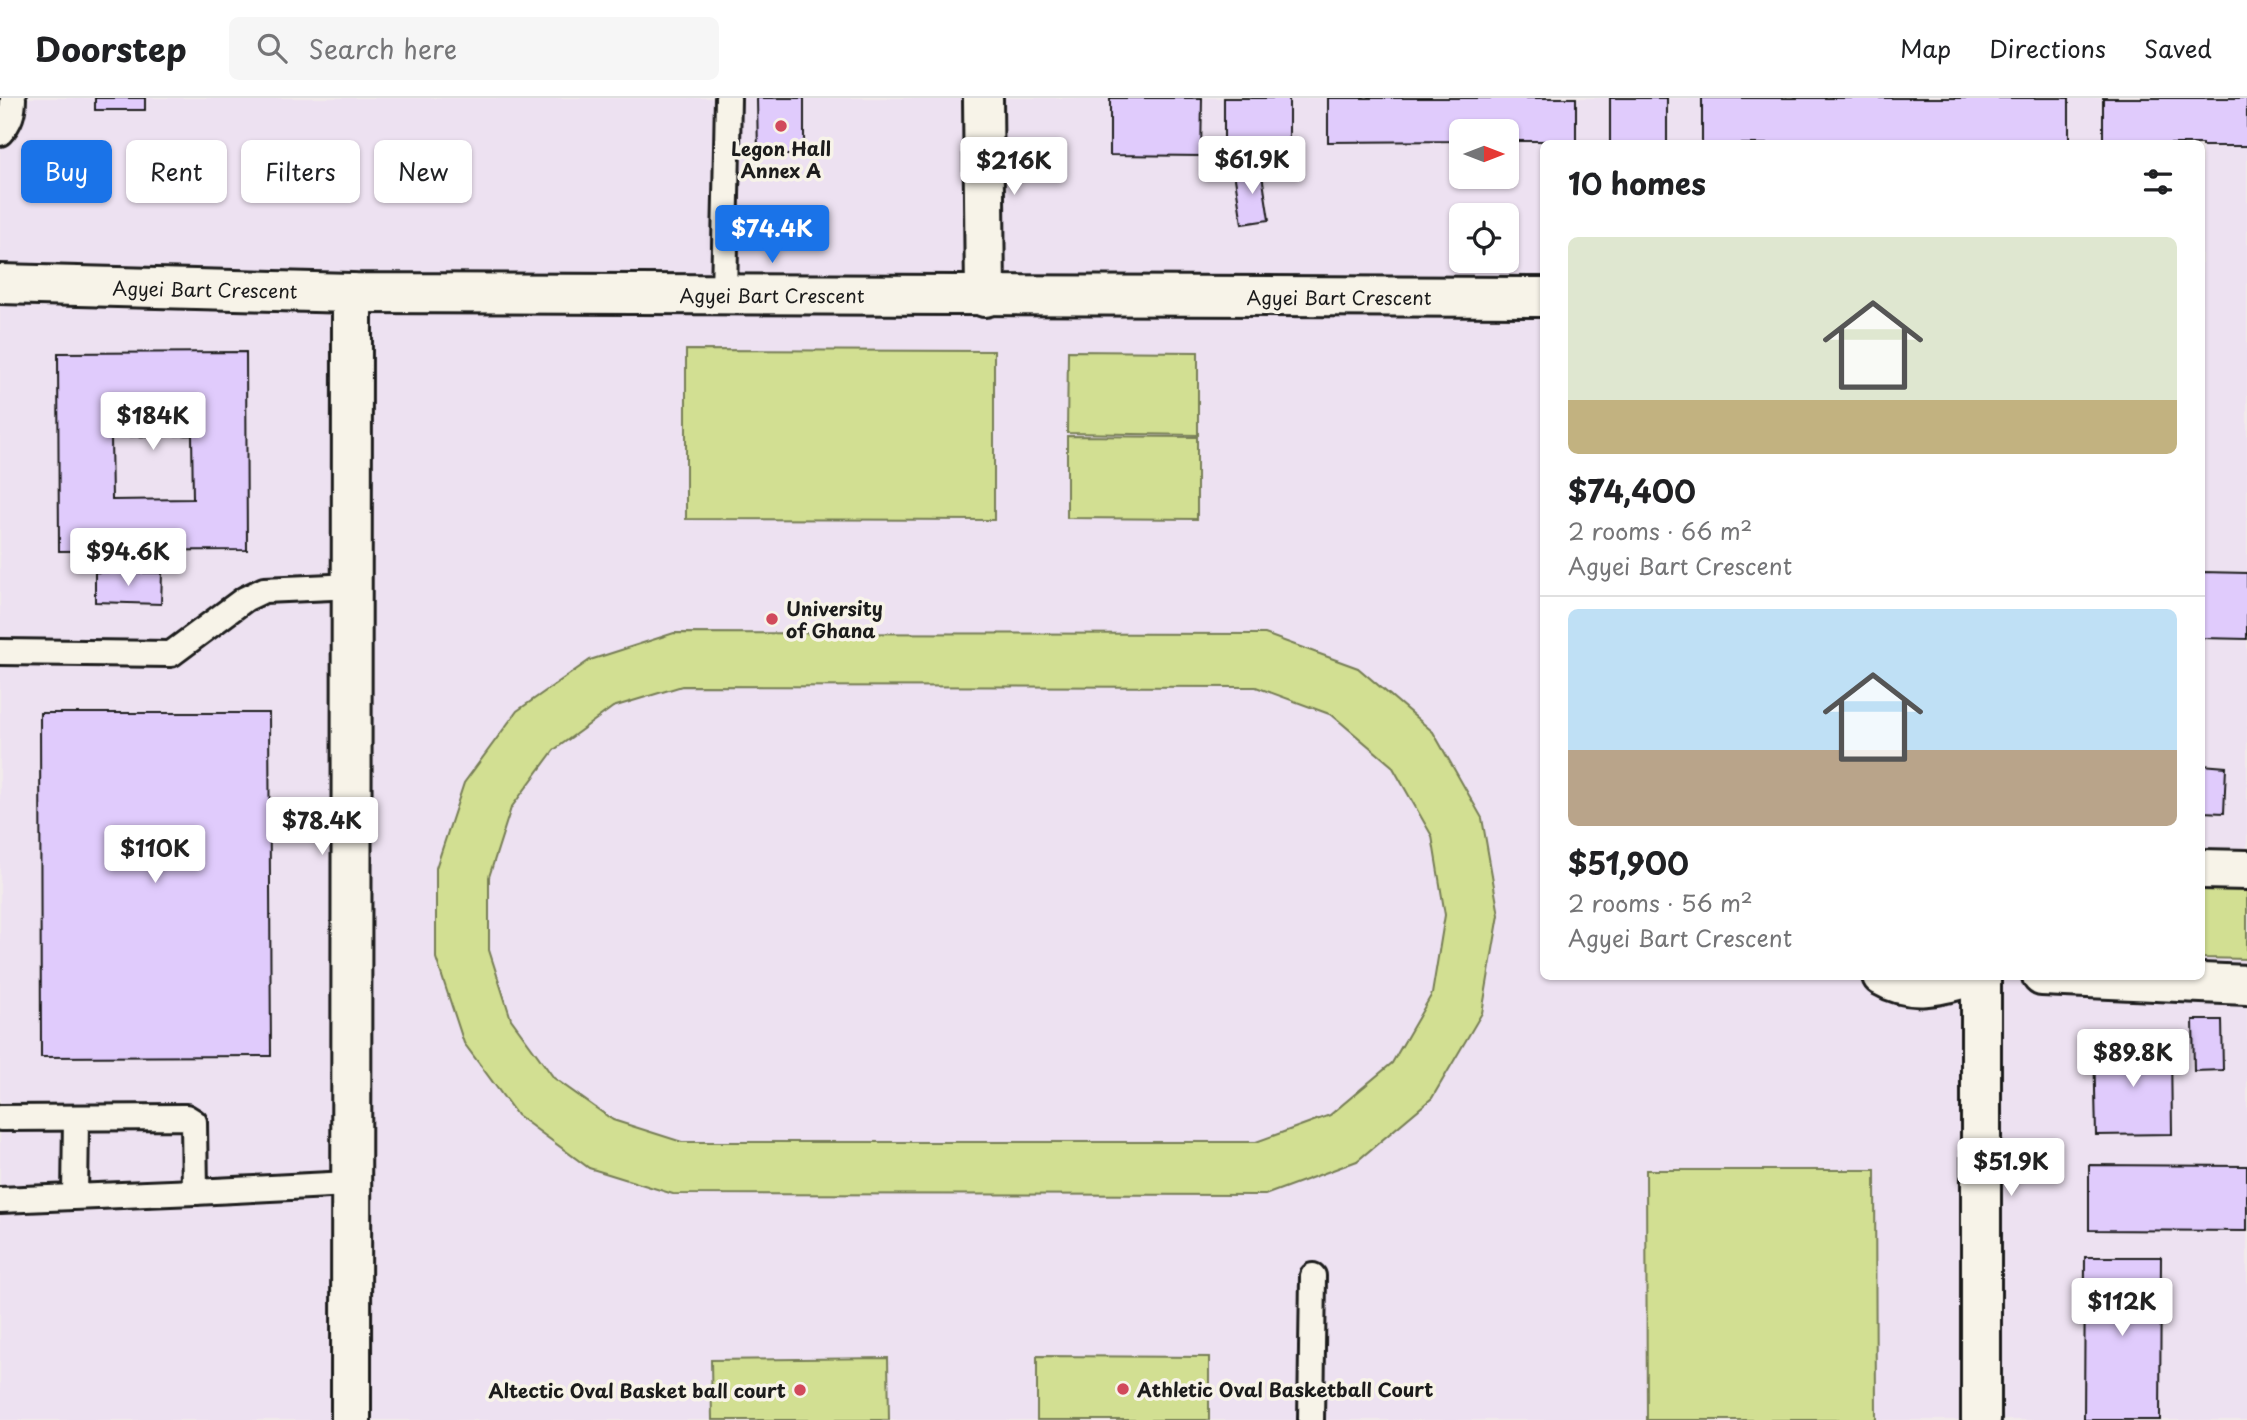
<!DOCTYPE html>
<meta charset="utf-8">
<style>
:root{--surface:#fff;--page:#f6f6f6;--text:#202124;--muted:#757577;--line:#e0e0e0;--accent:#1a73e8}
body{margin:0;font-family:"Playpen Sans",sans-serif;background:var(--page);color:var(--text);height:100vh;display:flex;flex-direction:column;font-size:26px;white-space:nowrap}
*{box-sizing:border-box;margin:0}
p{font-size:23px;color:var(--muted)}
.icon{flex:none;width:38px;height:38px;fill:none;stroke:currentColor;stroke-width:2;stroke-linecap:round;stroke-linejoin:round}
.map{position:relative;flex:1;overflow:hidden}
.details{position:absolute;left:1540px;top:42px;width:665px;height:840px;display:flex;flex-direction:column;background:var(--surface);border-radius:10px;box-shadow:0 2px 5px #0004}
.details>*{flex:none}
.hud{position:absolute;left:21px;top:42px;width:665px;height:63px;display:flex;gap:14px}
.needle{width:46px;rotate:90deg}
.tools{position:absolute;left:1449px;top:21px;display:grid;gap:14px}
.tools a{display:grid;place-items:center;width:70px;height:70px;border-radius:10px;background:var(--surface);box-shadow:0 2px 5px #0004;font-size:35px}
.price{position:absolute;translate:-50% -60px;padding:0 16px;border-radius:7px;background:#fff;color:#222;font-size:23px;line-height:46px;filter:drop-shadow(0 2px 4px #0008)}
.price::after{content:'';position:absolute;left:50%;top:42px;width:21px;height:16px;margin-left:-10px;background:inherit;clip-path:polygon(0 0,100% 0,50% 100%)}
.price.on{background:var(--accent);color:#fff}
ul{padding:0;list-style:none}
li{display:grid;align-content:center;gap:14px;height:371px;padding:0 28px}
li+li{border-top:2px solid var(--line)}
li span{display:grid;place-items:center;height:217px;border-radius:10px;color:#555}
li>.icon{margin-inline-start:auto}
span .icon{width:126px;height:126px;fill:#fffc;stroke-width:1}
li b{font-size:30px}
h2{display:flex;justify-content:space-between;align-items:center;height:84px;padding:0 28px;font-size:30px}
.chip{padding:0 24px;border-radius:10px;background:var(--surface);box-shadow:0 2px 5px #0004;font-size:24px;line-height:63px}
.chip.on{background:var(--accent);color:#fff}
header{display:flex;align-items:center;gap:42px;box-sizing:border-box;height:98px;padding:0 35px;background:var(--surface);border-bottom:2px solid var(--line)}
header strong{font-size:33px}
nav{display:flex;gap:38px;margin-inline-start:auto;font-size:24px}
.search{width:490px;height:63px;background:var(--page);display:flex;align-items:center;gap:18px;box-sizing:border-box;padding:0 24px;border-radius:10px;color:var(--muted);font-size:26px}
.map>svg:first-child{display:block}
.built{fill:#ede1f1;fill-rule:evenodd}
.green{fill:#d2df92;stroke:#777e57;stroke-width:2;fill-rule:evenodd}
.building{fill:#e0cbfc;stroke:#1c1c1c;stroke-width:2;fill-rule:evenodd}
.lines{fill:none;stroke-linecap:round;stroke-linejoin:round}
.lane-casing{stroke:#1c1c1c;stroke-width:30}
.street-casing{stroke:#1c1c1c;stroke-width:44}
.lane{stroke:#f7f3e8;stroke-width:24}
.street{stroke:#f7f3e8;stroke-width:38}
.poi-dot{fill:#d1495b;stroke:#f7f3e8;stroke-width:2.5}
.labels{text-anchor:middle;dominant-baseline:central;stroke-width:7;stroke-linejoin:round;paint-order:stroke}
.poi-label{font-size:19px;font-weight:bold;fill:#1c1c1c;stroke:#f7f3e8;text-anchor:start}
.street-label{font-size:19px;fill:#1c1c1c;stroke:#f7f3e8}
</style>
<header>
<strong>Doorstep</strong>
<div class="search"><svg class="icon" aria-label="search" viewBox="0 0 24 24"><circle cx="10" cy="10" r="6"/><path d="M15 15l6 6"/></svg>Search here</div>
<nav><a>Map</a><a>Directions</a><a>Saved</a></nav>
</header>
<div class="map">
<svg width="2247" height="1322" viewBox="0 0 2247 1322">
<rect width="100%" height="100%" fill="#f2ebec"/>
<filter id="ink" filterUnits="userSpaceOnUse"><feTurbulence type="fractalNoise" baseFrequency=".0143" numOctaves="2"/><feDisplacementMap in="SourceGraphic" scale="14" xChannelSelector="R" yChannelSelector="G"/><feConvolveMatrix kernelMatrix="1 2 1 2 8 2 1 2 1" color-interpolation-filters="sRGB"/></filter>
<g filter="url(#ink)">
<path class="built" d="M 0,0 L 2247,0 L 2247,1322 L 0,1322 ZM 1461,33 L 1507,33 L 1507,79 L 1461,79 ZM 1544,46 L 2202,46 L 2202,878 L 1544,878 ZM 1461,117 L 1507,117 L 1507,163 L 1461,163 Z"/>
<g class="green">
<polygon points="686,252 994,253 994,422 686,421"/>
<polygon points="1068,253 1198,254 1198,337 1067,335"/>
<polygon points="1067,338 1197,339 1197,421 1067,420"/>
<path d="M 674,535 L 1265,536 L 1358,570 L 1433,634 L 1482,720 L 1499,817 L 1482,915 L 1432,1000 L 1357,1063 L 1265,1097 L 673,1096 L 589,1070 L 517,1017 L 464,945 L 436,860 L 436,770 L 464,685 L 517,613 L 590,562 ZM 682,588 L 1256,589 L 1332,617 L 1392,668 L 1432,738 L 1445,817 L 1432,896 L 1392,965 L 1330,1017 L 1256,1044 L 682,1044 L 613,1022 L 554,980 L 511,921 L 489,852 L 489,779 L 511,710 L 554,652 L 613,609 Z"/>
<polygon points="2202,787 2247,788 2247,861 2202,860"/>
<polygon points="1646,1072 1875,1072 1876,1322 1647,1322"/>
<polygon points="1037,1258 1209,1259 1209,1322 1037,1322"/>
<polygon points="888,1260 889,1322 712,1322 711,1262"/>
</g>
<g class="building">
<rect x="95" y="0" width="50" height="12"/>
<polygon points="757,0 804,0 804,57 758,57"/>
<polygon points="1110,0 1202,0 1201,58 1110,57"/>
<rect x="1224" y="0" width="65" height="52"/>
<polygon points="1328,0 1576,0 1576,43 1507,43 1507,33 1461,33 1461,43 1328,44"/>
<rect x="1610" y="0" width="57" height="46"/>
<rect x="1702" y="0" width="367" height="46"/>
<polygon points="2103,0 2247,0 2247,48 2202,48 2202,46 2103,46"/>
<polygon points="1261,70 1269,122 1242,126 1234,74"/>
<path d="M 246,254 L 247,452 L 59,453 L 58,255 ZM 192,337 L 193,401 L 112,402 L 111,339 Z"/>
<polygon points="95,474 162,475 161,506 95,504"/>
<polygon points="2202,474 2247,475 2247,541 2202,540"/>
<polygon points="40,615 269,615 271,958 41,959"/>
<polygon points="2202,667 2226,669 2224,715 2202,714"/>
<polygon points="2193,922 2222,922 2223,972 2194,973"/>
<polygon points="2171,945 2172,1036 2096,1037 2094,946"/>
<polygon points="2089,1067 2247,1068 2247,1133 2089,1132"/>
<polygon points="2085,1159 2161,1159 2160,1322 2084,1322"/>
</g>
<g class="lines">
<g class="lane-casing">
<g id="lane">
<path d="M 0,35 C 10,24 13,14 13,0"/>
<polyline points="724,197 728,0"/>
<polyline points="0,554 171,556 245,501 264,492 354,488"/>
<polyline points="0,1020 186,1019 194,1024 195,1094 349,1086"/>
<polyline points="75,1098 76,1021"/>
<polyline points="0,1102 195,1094"/>
<polyline points="1311,1322 1313,1178"/>
</g>
</g>
<g class="street-casing">
<g id="street">
<polyline points="983,0 985,199"/>
<polyline points="0,186 352,195 1544,199"/>
<polyline points="2202,771 2247,772"/>
<path d="M 1882,878 C 1912,896 1941,887 1973,878"/>
<polyline points="2042,878 2247,887"/>
<path d="M 351,1322 C 348,946 354,570 352,195"/>
<polyline points="1981,1322 1981,878"/>
</g>
</g>
<use href="#lane" class="lane"/>
<use href="#street" class="street"/>
</g>
</g>
<g class="poi-dot">
<circle cx="781" cy="28" r="7"/>
<circle cx="772" cy="521" r="7"/>
<circle cx="1123" cy="1291" r="7"/>
<circle cx="800" cy="1292" r="7"/>
</g>
<g class="labels">
<g class="poi-label">
<text x="781" y="50" text-anchor="middle">Legon Hall<tspan x="781" dy="22">Annex A</tspan></text>
<text x="786" y="510">University<tspan x="786" dy="22">of Ghana</tspan></text>
<text x="1137" y="1291">Athletic Oval Basketball Court</text>
<text x="786" y="1292" text-anchor="end">Altectic Oval Basket ball court</text>
</g>
<g class="street-label">
<text transform="translate(205 191) rotate(1)">Agyei Bart Crescent</text>
<text x="772" y="197">Agyei Bart Crescent</text>
<text x="1339" y="199">Agyei Bart Crescent</text>
</g>
</g>
</svg>
<div class="tools">
<a><svg class="needle" viewBox="-14 -14 28 28"><path d="M0-13l5 13h-10z" fill="#e53935"/><path d="M0 13l5-13h-10z" fill="#757577"/></svg></a>
<a><svg class="icon" aria-label="locate" viewBox="0 0 24 24"><circle cx="12" cy="12" r="6"/><path d="M12 2v4M12 18v4M2 12h4M18 12h4"/></svg></a>
</div>
<b class="price" style="left:1252px;top:98px">$61.9K</b>
<b class="price" style="left:1014px;top:99px">$216K</b>
<b class="price on" style="left:772px;top:167px">$74.4K</b>
<b class="price" style="left:153px;top:354px">$184K</b>
<b class="price" style="left:128px;top:490px">$94.6K</b>
<b class="price" style="left:322px;top:759px">$78.4K</b>
<b class="price" style="left:155px;top:787px">$110K</b>
<b class="price" style="left:2133px;top:991px">$89.8K</b>
<b class="price" style="left:2011px;top:1100px">$51.9K</b>
<b class="price" style="left:2122px;top:1240px">$112K</b>
<div class="hud">
<a class="chip on">Buy</a>
<a class="chip">Rent</a>
<a class="chip">Filters</a>
<a class="chip">New</a>
</div>
<section class="details">
<h2>10 homes<svg class="icon" aria-label="filters" viewBox="0 0 24 24"><path d="M4 7h16M4 17h16"/><circle cx="9" cy="7" r="2"/><circle cx="15" cy="17" r="2"/></svg></h2>
<ul>
<li><span style="background:linear-gradient(#dfe7d0 75%,#c2b280 0)"><svg class="icon" aria-label="home" viewBox="0 0 24 24"><path d="M3 11l9-7 9 7M6 9v11h12V9"/></svg></span><div><b>$74,400</b><p>2 rooms · 66 m²</p><p>Agyei Bart Crescent</p></div></li>
<li><span style="background:linear-gradient(#bfe0f5 65%,#b9a48a 0)"><svg class="icon" aria-label="home" viewBox="0 0 24 24"><path d="M3 11l9-7 9 7M6 9v11h12V9"/></svg></span><div><b>$51,900</b><p>2 rooms · 56 m²</p><p>Agyei Bart Crescent</p></div></li>
</ul>
</section>
</div>
